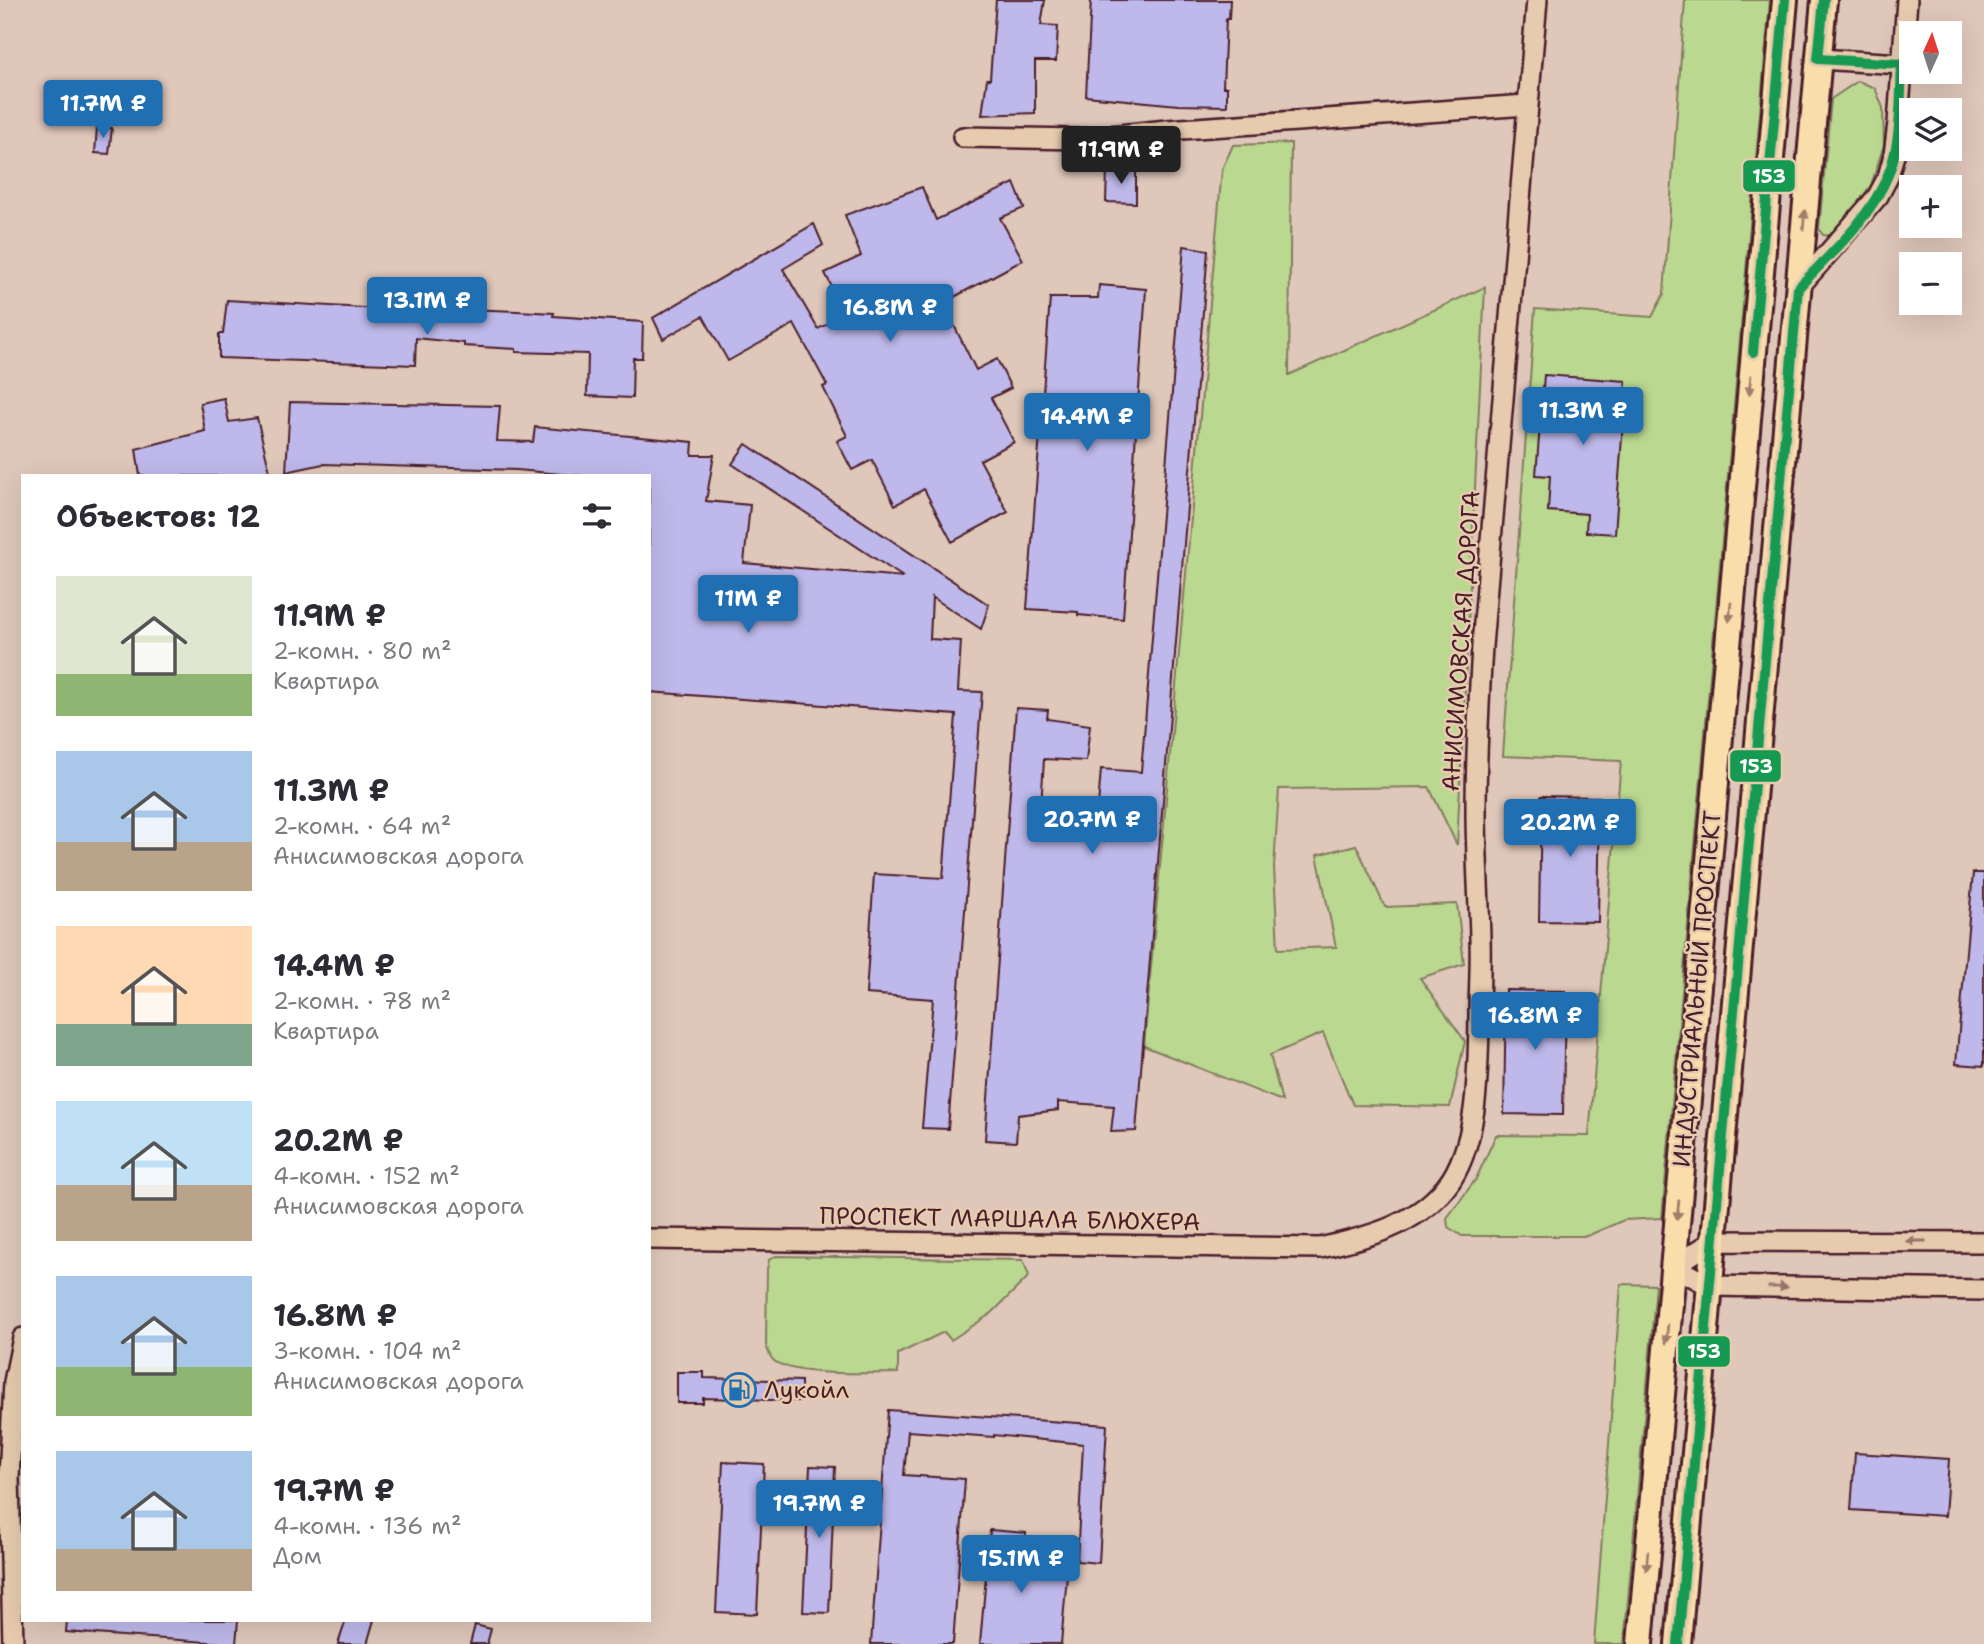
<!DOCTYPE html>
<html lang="ru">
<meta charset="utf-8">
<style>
:root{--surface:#fff;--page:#f7f7f7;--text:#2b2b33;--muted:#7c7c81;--accent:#1f6fb2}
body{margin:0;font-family:"Shantell Sans",sans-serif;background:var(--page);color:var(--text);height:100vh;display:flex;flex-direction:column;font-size:26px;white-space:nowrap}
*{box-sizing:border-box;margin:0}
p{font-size:23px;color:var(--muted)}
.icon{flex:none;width:38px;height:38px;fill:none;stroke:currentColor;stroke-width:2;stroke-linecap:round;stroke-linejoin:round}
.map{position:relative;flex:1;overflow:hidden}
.details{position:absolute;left:21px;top:474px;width:630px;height:1148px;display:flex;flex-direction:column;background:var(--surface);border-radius:0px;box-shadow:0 7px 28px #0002}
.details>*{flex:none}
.needle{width:46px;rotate:3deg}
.buttons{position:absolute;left:1899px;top:21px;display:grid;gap:14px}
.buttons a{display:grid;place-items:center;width:63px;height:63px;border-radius:0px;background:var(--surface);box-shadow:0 7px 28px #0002;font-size:35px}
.price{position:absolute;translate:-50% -60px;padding:0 16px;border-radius:7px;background:var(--accent);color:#fff;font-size:23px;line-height:46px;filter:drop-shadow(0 2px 4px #0008)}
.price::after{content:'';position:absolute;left:50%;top:42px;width:21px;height:16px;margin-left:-10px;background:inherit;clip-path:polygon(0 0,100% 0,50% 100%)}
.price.current{background:#222;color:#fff}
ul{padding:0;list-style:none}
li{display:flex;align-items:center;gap:21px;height:175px;padding:0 35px}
li span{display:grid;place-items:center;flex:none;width:196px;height:140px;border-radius:0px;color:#555}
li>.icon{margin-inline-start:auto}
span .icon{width:84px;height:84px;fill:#fffc;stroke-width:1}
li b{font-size:30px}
h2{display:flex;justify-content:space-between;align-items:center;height:84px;padding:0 35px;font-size:30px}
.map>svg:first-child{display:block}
.green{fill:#bad890;stroke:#827c5e;stroke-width:2}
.building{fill:#bfb9eb;stroke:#4a1f2b;stroke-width:2}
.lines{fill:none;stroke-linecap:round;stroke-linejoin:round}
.minor-casing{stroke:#4a1f2b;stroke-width:24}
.major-casing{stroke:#4a1f2b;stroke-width:30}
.minor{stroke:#e7cbae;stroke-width:19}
.major{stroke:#f9deab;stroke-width:24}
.bus-1-casing{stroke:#e7cbae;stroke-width:16}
.bus-1{stroke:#169a51;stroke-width:10}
.oneway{fill:#a27e6b}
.oneway2{fill:#98756c}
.labels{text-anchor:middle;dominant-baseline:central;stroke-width:5;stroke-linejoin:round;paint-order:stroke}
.street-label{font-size:24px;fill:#4a1f2b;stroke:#e7cbae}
.poi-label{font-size:24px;fill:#4a1f2b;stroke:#e7cbae;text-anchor:start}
.line-badge{stroke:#e7cbae;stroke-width:2.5}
.badge-label{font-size:19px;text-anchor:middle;font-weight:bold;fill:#fff}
</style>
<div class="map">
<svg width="1984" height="1644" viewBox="0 0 1984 1644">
<rect width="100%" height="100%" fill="#dfc7ba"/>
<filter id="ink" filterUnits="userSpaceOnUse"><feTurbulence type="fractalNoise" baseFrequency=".0143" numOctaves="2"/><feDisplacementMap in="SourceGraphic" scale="14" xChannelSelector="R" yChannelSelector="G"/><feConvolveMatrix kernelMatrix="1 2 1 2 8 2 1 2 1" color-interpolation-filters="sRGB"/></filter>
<g filter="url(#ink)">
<g class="green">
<polygon points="1685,0 1770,0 1662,1218 1624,1220 1587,1236 1462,1236 1448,1227 1447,1218 1476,1179 1496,1135 1589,1136 1621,761 1503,756 1535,309 1652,317 1664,294"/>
<polygon points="1858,81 1875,88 1883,108 1884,145 1871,185 1833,236 1823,235 1819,229 1831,99"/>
<polygon points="1291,143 1289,375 1485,287 1457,845 1429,787 1279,789 1274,867 1278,949 1336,947 1317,855 1356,845 1385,907 1457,904 1464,964 1420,978 1465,1041 1450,1107 1353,1105 1323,1033 1270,1055 1282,1101 1144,1046 1222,169 1233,145"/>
<path d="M 776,1256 L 1023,1260 L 1029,1276 L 992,1313 L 951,1340 L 944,1332 L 898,1354 L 898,1373 C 870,1373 792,1377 773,1360 C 769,1355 768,1351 766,1345 L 767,1269 L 769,1260 Z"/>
<polygon points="1621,1284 1656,1285 1624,1644 1594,1644"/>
</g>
<g class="building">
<polygon points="996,0 1045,0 1041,25 1058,26 1056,61 1035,61 1035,113 982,115 987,79 990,79"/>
<polygon points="1091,0 1230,0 1229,19 1226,19 1223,87 1227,87 1227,106 1178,105 1086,96"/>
<polygon points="97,127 112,128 109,154 95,153"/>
<polygon points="1107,168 1136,169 1136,203 1106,202"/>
<polygon points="1014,183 1024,208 1000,218 1023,260 943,303 976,370 997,359 1011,388 991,398 1014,442 980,460 1008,512 952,542 924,489 895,505 872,460 852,470 837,441 847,436 823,387 827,385 794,324 728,361 703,316 663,339 653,318 814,224 823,245 783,269 818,329 845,314 825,273 861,256 845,215 922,187 936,220"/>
<polygon points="1184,246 1208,250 1136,1131 1111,1132 1114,1106 1058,1102 1058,1110 1018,1115 1016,1142 985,1140 1016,708 1048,710 1047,719 1090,725 1086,761 1044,759 1041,807 1098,806 1101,769 1141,772"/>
<polygon points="1099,285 1146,289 1123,619 1078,615 1078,612 1027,609 1050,298 1098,298"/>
<polygon points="227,300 465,314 466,309 517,311 554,313 553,316 643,322 642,358 633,358 632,398 587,396 588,354 516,352 516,349 464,346 464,343 416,338 415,365 219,358 219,334 223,334"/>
<polygon points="1544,375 1626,381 1615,534 1586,532 1587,514 1548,511 1550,476 1536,475"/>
<polygon points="224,398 229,422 257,418 271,476 140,476 136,449 205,431 200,403"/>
<polygon points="290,402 500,406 497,441 533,442 535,427 693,442 692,455 714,455 706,501 750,505 744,563 903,577 732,464 746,444 989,605 981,629 932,597 930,639 961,641 958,691 982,692 948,1129 922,1128 933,999 866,994 874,874 943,878 956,715 649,692 649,476 583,476 517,470 323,464 286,472"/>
<polygon points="1541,796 1600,797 1598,922 1539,921"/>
<polygon points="1973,873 1984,873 1984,1066 1956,1064"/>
<polygon points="1506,990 1565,991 1563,1115 1504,1114"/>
<polygon points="677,1372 704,1372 704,1378 801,1381 801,1401 703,1398 703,1403 677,1403"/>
<polygon points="888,1410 1107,1425 1099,1563 1077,1561 1083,1444 994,1435 994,1437 908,1431 904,1475 965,1479 953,1644 871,1644"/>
<polygon points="1855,1453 1949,1459 1945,1516 1851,1510"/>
<polygon points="723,1462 764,1464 757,1614 716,1612"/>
<polygon points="810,1466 835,1467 829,1613 803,1612"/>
<polygon points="990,1530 1026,1533 1024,1561 1068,1564 1061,1644 980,1644"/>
<polygon points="67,1620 238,1620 236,1644 66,1632"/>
<polygon points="346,1620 374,1620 367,1644 338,1644"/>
<polygon points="475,1625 491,1629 487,1644 470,1644"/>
</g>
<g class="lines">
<g class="minor-casing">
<g id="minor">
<polyline points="1818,59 1902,64"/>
<polyline points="963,137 1080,139 1167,130 1527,105"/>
<polyline points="1798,288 1878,196 1888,177 1894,155 1898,123 1907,0"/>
<path d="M 649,1239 L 1320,1248 C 1365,1238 1415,1226 1446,1187 C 1479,1146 1478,1068 1479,1018 C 1479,991 1481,964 1480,938 C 1479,895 1476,853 1476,810 C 1476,755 1479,700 1482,646 L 1537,0"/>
<polyline points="1673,1266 1714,1241 1984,1242"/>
<polyline points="1673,1266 1710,1286 1984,1290"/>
<polyline points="13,1644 9,1477 14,1382 23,1338"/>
</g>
</g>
<g class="major-casing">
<g id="major">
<polyline points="1640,1644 1785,0"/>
<polyline points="1678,1644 1824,0"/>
</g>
</g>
<use href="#minor" class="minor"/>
<use href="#major" class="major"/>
<g class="bus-1-casing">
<g id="bus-1">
<polyline points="1753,352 1785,0"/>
<path d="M 1678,1644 L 1798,288 C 1830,254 1870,219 1888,175 C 1902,141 1900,101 1902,64 L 1818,59 L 1824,0"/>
</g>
</g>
<use href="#bus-1" class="bus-1"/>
</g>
<defs><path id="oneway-solid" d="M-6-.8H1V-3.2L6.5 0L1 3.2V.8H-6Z" transform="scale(1.75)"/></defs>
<g class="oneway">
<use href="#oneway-solid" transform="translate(1804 220) rotate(-85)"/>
<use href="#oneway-solid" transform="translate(1750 385) rotate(95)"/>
<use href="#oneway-solid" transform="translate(1730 612) rotate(95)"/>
<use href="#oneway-solid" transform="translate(1678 1210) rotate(95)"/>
<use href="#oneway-solid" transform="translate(1667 1334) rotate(95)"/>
<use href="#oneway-solid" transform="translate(1647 1561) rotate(95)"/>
</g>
<g class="oneway2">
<use href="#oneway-solid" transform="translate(1916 1241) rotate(-180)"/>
<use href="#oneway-solid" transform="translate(1778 1287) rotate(1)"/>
</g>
</g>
<defs>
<g id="fuel-ring" transform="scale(1.75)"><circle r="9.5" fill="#e7cbae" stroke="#1f6fb2" stroke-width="1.5"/><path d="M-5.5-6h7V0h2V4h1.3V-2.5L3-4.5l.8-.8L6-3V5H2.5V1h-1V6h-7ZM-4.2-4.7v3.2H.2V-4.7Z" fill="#1f6fb2"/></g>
</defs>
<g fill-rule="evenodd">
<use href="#fuel-ring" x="739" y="1390"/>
</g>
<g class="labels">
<g class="street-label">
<text transform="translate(1461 641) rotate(-86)">АНИСИМОВСКАЯ ДОРОГА</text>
<text transform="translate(1697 989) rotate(-85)">ИНДУСТРИАЛЬНЫЙ ПРОСПЕКТ</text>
<text transform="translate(1010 1219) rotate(1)">ПРОСПЕКТ МАРШАЛА БЛЮХЕРА</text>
</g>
<g class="poi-label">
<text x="764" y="1390">Лукойл</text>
</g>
</g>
<g class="line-badge">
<rect x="1742" y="159" width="54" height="34" rx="7" fill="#169a51"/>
<rect x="1729" y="749" width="53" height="34" rx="7" fill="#169a51"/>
<rect x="1677" y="1335" width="54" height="33" rx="7" fill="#169a51"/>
</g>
<g class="badge-label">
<text x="1769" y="183">153</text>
<text x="1756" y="773">153</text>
<text x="1704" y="1358">153</text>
</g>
</svg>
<div class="buttons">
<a><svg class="needle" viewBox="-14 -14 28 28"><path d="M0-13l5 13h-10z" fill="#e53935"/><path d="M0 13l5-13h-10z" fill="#7c7c81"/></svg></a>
<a><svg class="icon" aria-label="layers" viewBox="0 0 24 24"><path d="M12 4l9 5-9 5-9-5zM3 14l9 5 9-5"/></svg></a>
<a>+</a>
<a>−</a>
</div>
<b class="price" style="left:103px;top:140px">11.7M ₽</b>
<b class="price current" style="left:1121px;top:186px">11.9M ₽</b>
<b class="price" style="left:427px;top:337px">13.1M ₽</b>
<b class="price" style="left:890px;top:344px">16.8M ₽</b>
<b class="price" style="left:1583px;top:447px">11.3M ₽</b>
<b class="price" style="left:1087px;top:453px">14.4M ₽</b>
<b class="price" style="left:748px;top:635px">11M ₽</b>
<b class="price" style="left:1092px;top:856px">20.7M ₽</b>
<b class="price" style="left:1570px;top:859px">20.2M ₽</b>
<b class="price" style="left:1535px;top:1052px">16.8M ₽</b>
<b class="price" style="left:819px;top:1540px">19.7M ₽</b>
<b class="price" style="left:1021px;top:1595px">15.1M ₽</b>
<section class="details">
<h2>Объектов: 12<svg class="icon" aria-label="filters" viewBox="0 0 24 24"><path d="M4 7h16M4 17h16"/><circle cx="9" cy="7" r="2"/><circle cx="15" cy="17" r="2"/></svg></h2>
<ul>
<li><span style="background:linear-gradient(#dfe7d0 70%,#8fb573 0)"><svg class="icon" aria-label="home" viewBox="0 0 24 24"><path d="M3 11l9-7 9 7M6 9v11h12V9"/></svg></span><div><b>11.9M ₽</b><p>2-комн. · 80 m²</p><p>Квартира</p></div></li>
<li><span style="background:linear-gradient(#a9c7e8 65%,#b9a48a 0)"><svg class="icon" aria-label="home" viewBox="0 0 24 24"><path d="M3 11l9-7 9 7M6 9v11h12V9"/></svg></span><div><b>11.3M ₽</b><p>2-комн. · 64 m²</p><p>Анисимовская дорога</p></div></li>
<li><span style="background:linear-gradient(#ffd9b3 70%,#7fa58c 0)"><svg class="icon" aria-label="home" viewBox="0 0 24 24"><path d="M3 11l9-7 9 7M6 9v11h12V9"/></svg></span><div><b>14.4M ₽</b><p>2-комн. · 78 m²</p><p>Квартира</p></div></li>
<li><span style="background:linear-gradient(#bfe0f5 60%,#b9a48a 0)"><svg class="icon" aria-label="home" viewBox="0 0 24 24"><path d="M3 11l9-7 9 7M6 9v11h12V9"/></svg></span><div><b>20.2M ₽</b><p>4-комн. · 152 m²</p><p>Анисимовская дорога</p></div></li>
<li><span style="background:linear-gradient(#a9c7e8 65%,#8fb573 0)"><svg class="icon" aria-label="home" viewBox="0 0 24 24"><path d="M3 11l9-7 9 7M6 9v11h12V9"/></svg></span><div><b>16.8M ₽</b><p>3-комн. · 104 m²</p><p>Анисимовская дорога</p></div></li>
<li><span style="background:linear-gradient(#a9c7e8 70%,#b9a48a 0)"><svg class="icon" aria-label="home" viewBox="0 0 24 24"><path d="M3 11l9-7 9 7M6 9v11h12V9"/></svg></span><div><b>19.7M ₽</b><p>4-комн. · 136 m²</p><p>Дом</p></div></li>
</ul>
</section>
</div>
